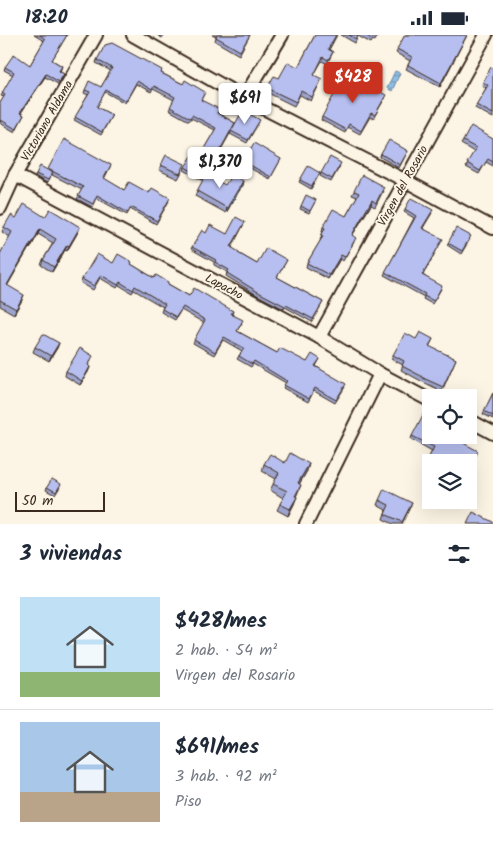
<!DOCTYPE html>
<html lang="es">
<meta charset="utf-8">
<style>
:root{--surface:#fff;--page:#f2f2f3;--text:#1f2937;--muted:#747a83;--line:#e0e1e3;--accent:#c8321e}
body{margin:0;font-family:Kalam,sans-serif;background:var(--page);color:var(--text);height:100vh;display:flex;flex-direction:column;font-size:19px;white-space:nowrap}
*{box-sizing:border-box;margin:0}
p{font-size:16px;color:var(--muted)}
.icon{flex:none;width:28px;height:28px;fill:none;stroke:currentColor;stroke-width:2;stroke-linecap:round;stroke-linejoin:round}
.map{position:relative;height:489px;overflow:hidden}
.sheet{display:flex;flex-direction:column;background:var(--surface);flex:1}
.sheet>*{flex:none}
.tools{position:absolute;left:422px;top:354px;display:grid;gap:10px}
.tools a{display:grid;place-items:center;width:55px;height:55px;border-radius:0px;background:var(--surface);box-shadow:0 5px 20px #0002;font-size:25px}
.scale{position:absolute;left:15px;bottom:12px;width:90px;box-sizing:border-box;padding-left:5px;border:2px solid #3b2a1e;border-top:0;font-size:14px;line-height:18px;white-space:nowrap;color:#3b2a1e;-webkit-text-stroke:4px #fcf5e5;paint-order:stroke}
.price{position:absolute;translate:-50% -42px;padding:0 11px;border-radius:5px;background:#fff;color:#222;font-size:16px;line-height:32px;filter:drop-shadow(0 1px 2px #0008)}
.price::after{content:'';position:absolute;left:50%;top:30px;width:15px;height:11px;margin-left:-8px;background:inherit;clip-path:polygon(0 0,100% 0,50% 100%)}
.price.active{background:var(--accent);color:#fff}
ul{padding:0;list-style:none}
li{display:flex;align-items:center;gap:15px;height:125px;padding:0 20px}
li+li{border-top:1px solid var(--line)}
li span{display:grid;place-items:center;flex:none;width:140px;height:100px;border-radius:0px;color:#555}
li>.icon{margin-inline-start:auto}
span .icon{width:60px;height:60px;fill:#fffc;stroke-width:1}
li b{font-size:21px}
h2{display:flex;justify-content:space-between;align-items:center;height:60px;padding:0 20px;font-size:21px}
.status{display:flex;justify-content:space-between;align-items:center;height:35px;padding:0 25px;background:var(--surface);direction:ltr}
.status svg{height:14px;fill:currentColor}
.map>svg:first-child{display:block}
.water{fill:url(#water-rules);stroke:#6c8397}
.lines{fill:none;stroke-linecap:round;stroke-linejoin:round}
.minor-casing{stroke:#3b2a1e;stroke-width:16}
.minor{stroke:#fcf5e5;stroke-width:12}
.wall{fill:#9da4ce;stroke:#3b2a1e}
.shaded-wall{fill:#8086a8;stroke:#3b2a1e}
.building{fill:#b7bff0;stroke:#3b2a1e}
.labels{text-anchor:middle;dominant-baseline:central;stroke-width:4;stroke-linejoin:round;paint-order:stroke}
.street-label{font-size:12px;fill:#3b2a1e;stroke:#fcf5e5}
</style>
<div class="status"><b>18:20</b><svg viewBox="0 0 49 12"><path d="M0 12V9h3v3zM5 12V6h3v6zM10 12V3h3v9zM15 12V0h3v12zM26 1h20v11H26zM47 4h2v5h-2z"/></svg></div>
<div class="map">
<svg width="493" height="489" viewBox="0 0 493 489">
<defs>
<pattern id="water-rules" width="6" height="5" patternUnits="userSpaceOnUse" patternTransform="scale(1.25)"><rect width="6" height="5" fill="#8cbee8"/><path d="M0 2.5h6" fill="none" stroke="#749bbb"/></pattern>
</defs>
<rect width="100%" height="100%" fill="#fcf5e5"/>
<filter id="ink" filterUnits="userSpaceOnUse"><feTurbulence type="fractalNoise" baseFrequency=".02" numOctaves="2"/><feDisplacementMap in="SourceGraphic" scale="10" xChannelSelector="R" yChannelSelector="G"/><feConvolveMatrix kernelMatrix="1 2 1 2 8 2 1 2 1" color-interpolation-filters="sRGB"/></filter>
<g filter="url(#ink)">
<polygon class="water" points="395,36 400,38 392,56 387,53"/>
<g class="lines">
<g class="minor-casing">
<g id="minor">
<polyline points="133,0 244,63 406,146 493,193"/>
<polyline points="244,63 282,0"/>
<polyline points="15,140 319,302 380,339 431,366"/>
<polyline points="0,173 15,140 96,0"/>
<polyline points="319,302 486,0"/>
<polyline points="469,385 493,398"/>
<polyline points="306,489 380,339"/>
</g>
</g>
<use href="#minor" class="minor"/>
</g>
<g class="wall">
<polygon points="34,0 67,0 52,25 62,31 60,37 64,39 58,49 45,42 21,78 24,80 15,97 0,88 0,68 4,62 1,61 13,40 4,35 5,32 30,30 44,6"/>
<polygon points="157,0 164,0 162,3"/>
<polygon points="212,0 250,0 239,20 215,6 216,2"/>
<polygon points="315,0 337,0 329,15 333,17 327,29 322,26 314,40 320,48 311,66 300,60 294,71 266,57 267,53 279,43 298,32"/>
<polygon points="341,0 378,0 375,6 373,5 371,8 358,1 355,8"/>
<polygon points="405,0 467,0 440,52 406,34 410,26 396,18"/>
<polygon points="97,25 161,37 161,38 183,49 204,59 201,65 218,78 235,88 259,87 247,108 230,99 231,97 218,120 216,119 202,145 184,135 185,132 198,124 215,95 191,83 189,86 169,75 174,65 153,54 151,57 136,49 125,68 105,57 97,72 112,80 101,100 74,85 88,60 84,58 85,55 101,52 111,36 96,28"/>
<polygon points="493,33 493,83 475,73 486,53 482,50 483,47"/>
<polygon points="385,63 373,84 370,82 360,99 347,92 345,98 321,85 322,82"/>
<polygon points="493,104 493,131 486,127 479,139 466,132 474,117 461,109 463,106"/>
<polygon points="408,116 399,133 380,122 381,119"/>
<polygon points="281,124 270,144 242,129 243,126"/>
<polygon points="111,130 104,144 124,155 149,158 169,166 156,189 130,174 127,180 96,163 92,172 77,164 82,155 52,140 47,148 35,141 36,139 48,135"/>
<polygon points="161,130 183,135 178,144 159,135"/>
<polygon points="340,131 331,147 320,141 321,138"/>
<polygon points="320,138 311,154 299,147 300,145"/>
<polygon points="225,150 242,151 226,178 195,161 197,156"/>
<polygon points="354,156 383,156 375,172 371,170 352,201 354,207 343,226 340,224 328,244 306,232 307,228 321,205 320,205 323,197 322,196 323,192 346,181 357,162 352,160"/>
<polygon points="316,165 309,178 300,174 301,171"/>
<polygon points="405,174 432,178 423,193 441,207 423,240 441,254 432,269 423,264 424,262 384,240 414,183 404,177"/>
<polygon points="45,182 80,192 78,197 67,216 65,215 52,237 41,230 43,225 53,208 38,199 30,214 29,213 7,250 22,265 14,279 0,271 0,219 10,202 2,197 4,192 16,183"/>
<polygon points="245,187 232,212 238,218 257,229 287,225 277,242 323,267 312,287 285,272 284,274 257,260 226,241 227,237 214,230 214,227 191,214 192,212 206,198 227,199"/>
<polygon points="470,204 461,219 447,210 448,208"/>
<polygon points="113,228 131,229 154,243 168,249 189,261 233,276 232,279 242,288 237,296 277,318 307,327 320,324 316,331 345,352 335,368 314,356 308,367 283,353 286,348 253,329 251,332 237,324 242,316 223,305 214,320 193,308 204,288 181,275 175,285 161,277 163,272 134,255 132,258 119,250 117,253 100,243 93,255 81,248 82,244"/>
<polygon points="416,304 433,304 429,312 456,324 442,356 421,346 401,335 403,330 391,324 393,320"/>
<polygon points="59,308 57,313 49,326 33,317 35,312"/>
<polygon points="91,326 88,331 90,332 88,337 80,350 65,341 66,336"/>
<polygon points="493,358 493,384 483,379"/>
<polygon points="431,400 458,405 477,419 469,428 433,428 428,425 432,416 411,404 412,401"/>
<polygon points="285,428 307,436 299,449 301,450 296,462 294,469 288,481 277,475 283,463 270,455 276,444 262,436 264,429"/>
<polygon points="47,452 60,452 55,460 46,455"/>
<polygon points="379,465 412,468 402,489 393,489 383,484 386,475 377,470"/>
</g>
<g class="shaded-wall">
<polygon points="467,0 440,52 441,48"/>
<polygon points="46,39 45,42 19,80 20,78"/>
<polygon points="243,146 242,151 226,178 227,173"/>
<polygon points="372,165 371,170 350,204 352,200"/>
<polygon points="80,192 78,197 67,216 69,211"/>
<polygon points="40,194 38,199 30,214 32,209"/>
<polygon points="31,208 29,213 5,255 7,250"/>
<polygon points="67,210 65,215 52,237 54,232"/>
<polygon points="341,220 340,224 328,244 329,240"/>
<polygon points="24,260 22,265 14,279 16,274"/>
<polygon points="59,308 57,313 49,326 51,321"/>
<polygon points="90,332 88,337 80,350 82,346"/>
<polygon points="309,429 307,436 296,455 298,448"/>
<polygon points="297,462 294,469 288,481 290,474"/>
</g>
<g class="building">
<polygon points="40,0 67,0 52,25 62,31 59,36 64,39 59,47 46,39 20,78 24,80 16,94 1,85 0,87 0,68 5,60 2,58 14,37 5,32 14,19 30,30 45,4"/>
<polygon points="217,0 250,0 240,16 216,2"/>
<polygon points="315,0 336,0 328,14 333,17 328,25 323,22 314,40 322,44 312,62 301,56 296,67 267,53 274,41 279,43 288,27 298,32"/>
<polygon points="349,0 358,0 356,4"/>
<polygon points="365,0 377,0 376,2 374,1 372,4"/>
<polygon points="405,0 467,0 441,48 408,30 412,22 397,14"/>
<polygon points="112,8 162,35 161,38 183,49 185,45 205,57 201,65 219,74 217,78 235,88 219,117 217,116 203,142 185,132 192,121 198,124 216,93 192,80 190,83 170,72 175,62 154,51 152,55 137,46 126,66 106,55 97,72 112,80 102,97 75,82 90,57 85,55 89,46 101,52 112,33 97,25 105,10"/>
<polygon points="491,32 493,33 493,79 476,70 488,50 483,47"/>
<polygon points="348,39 386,60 375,80 371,78 361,96 349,89 346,95 322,82 343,43 345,45"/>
<polygon points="243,75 260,85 248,105 231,96"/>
<polygon points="471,91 493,104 493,127 488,124 480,136 467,128 476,113 463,106"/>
<polygon points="64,104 111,130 104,143 124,155 129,147 149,158 152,153 170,163 157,186 131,172 128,178 97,160 93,169 78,161 83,152 48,134"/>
<polygon points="389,105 408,116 400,130 381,119"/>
<polygon points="254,108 281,124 271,142 243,126"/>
<polygon points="166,120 185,129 180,139 161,130"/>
<polygon points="330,122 341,128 332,144 321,138"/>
<polygon points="40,131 53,138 48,145 36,139"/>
<polygon points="308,131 320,138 312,151 300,145"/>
<polygon points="206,139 225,150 232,139 243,146 227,173 197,156"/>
<polygon points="362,140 384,152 376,168 372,165 352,200 356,203 345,222 341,220 329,240 307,228 323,201 321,201 325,193 323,192 333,174 346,181 359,158 354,156"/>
<polygon points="306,160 316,165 310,176 301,171"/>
<polygon points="411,163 433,175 422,193 443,204 422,240 442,251 434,266 424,261 425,259 385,237 416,181 405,174"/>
<polygon points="24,169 45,182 50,174 80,192 69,211 67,210 54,232 43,225 56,204 40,194 32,209 31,208 7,250 24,260 16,274 0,265 0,219 12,197 4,192 11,180 16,183"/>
<polygon points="236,182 245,187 231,212 239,217 238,218 257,229 266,213 287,225 277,242 323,267 313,284 286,270 285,271 258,257 227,238 229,235 215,227 216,225 192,212 202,195 206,198 210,190 227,199"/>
<polygon points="456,193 471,201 462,216 448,208"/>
<polygon points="97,219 113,228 118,219 132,227 131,229 154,243 156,240 168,247 168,249 189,261 194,253 233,276 231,279 243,285 237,296 277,318 280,313 307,327 312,319 320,324 315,331 346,349 336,365 315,353 309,364 284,350 287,346 254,326 252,329 239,321 244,313 224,302 215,317 194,305 205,285 183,272 176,282 162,274 165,269 135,251 133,255 120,247 118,250 101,240 94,251 82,244"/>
<polygon points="420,297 433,304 429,311 456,324 443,352 423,343 423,342 402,331 404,326 393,320 405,298 416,304"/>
<polygon points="43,299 59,308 51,321 35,312"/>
<polygon points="80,313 93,321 88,330 90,332 82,346 66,336"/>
<polygon points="493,358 493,381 484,376"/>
<polygon points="424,378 431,382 431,400 453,400 459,403 458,405 478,416 469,434 469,428 437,428 438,426 429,422 434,412 412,401"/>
<polygon points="290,418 309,429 298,448 301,450 295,461 297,462 290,474 280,469 287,456 273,449 279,438 264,429 270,419 285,428"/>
<polygon points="52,444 61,449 56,457 47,452"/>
<polygon points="384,454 412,468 402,487 385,479 389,470 379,465"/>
<polygon points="473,477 493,487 493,489 467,489"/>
</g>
</g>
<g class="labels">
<g class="street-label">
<text transform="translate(47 86) rotate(-60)">Victoriano Aldama</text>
<text transform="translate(403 151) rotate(-61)">Virgen del Rosario</text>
<text transform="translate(224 252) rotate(28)">Lapacho</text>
</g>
</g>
</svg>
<div class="tools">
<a><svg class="icon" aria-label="locate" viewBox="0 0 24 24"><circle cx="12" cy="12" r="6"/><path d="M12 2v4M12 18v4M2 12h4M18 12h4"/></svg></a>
<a><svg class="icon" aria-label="layers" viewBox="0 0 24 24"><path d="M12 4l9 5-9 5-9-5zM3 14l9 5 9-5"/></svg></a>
</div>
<div class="scale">50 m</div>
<b class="price active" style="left:353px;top:69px">$428</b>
<b class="price" style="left:245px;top:90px">$691</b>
<b class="price" style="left:220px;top:154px">$1,370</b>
</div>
<section class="sheet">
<h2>3 viviendas<svg class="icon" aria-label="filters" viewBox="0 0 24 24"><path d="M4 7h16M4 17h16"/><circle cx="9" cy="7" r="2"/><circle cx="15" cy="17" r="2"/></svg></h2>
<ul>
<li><span style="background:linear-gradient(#bfe0f5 75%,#8fb573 0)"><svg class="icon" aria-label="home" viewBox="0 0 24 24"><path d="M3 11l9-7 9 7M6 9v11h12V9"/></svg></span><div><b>$428/mes</b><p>2 hab. · 54 m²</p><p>Virgen del Rosario</p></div></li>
<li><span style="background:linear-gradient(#a9c7e8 70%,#b9a48a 0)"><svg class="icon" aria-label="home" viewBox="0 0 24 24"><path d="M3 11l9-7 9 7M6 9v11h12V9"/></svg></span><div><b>$691/mes</b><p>3 hab. · 92 m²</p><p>Piso</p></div></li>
</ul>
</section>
